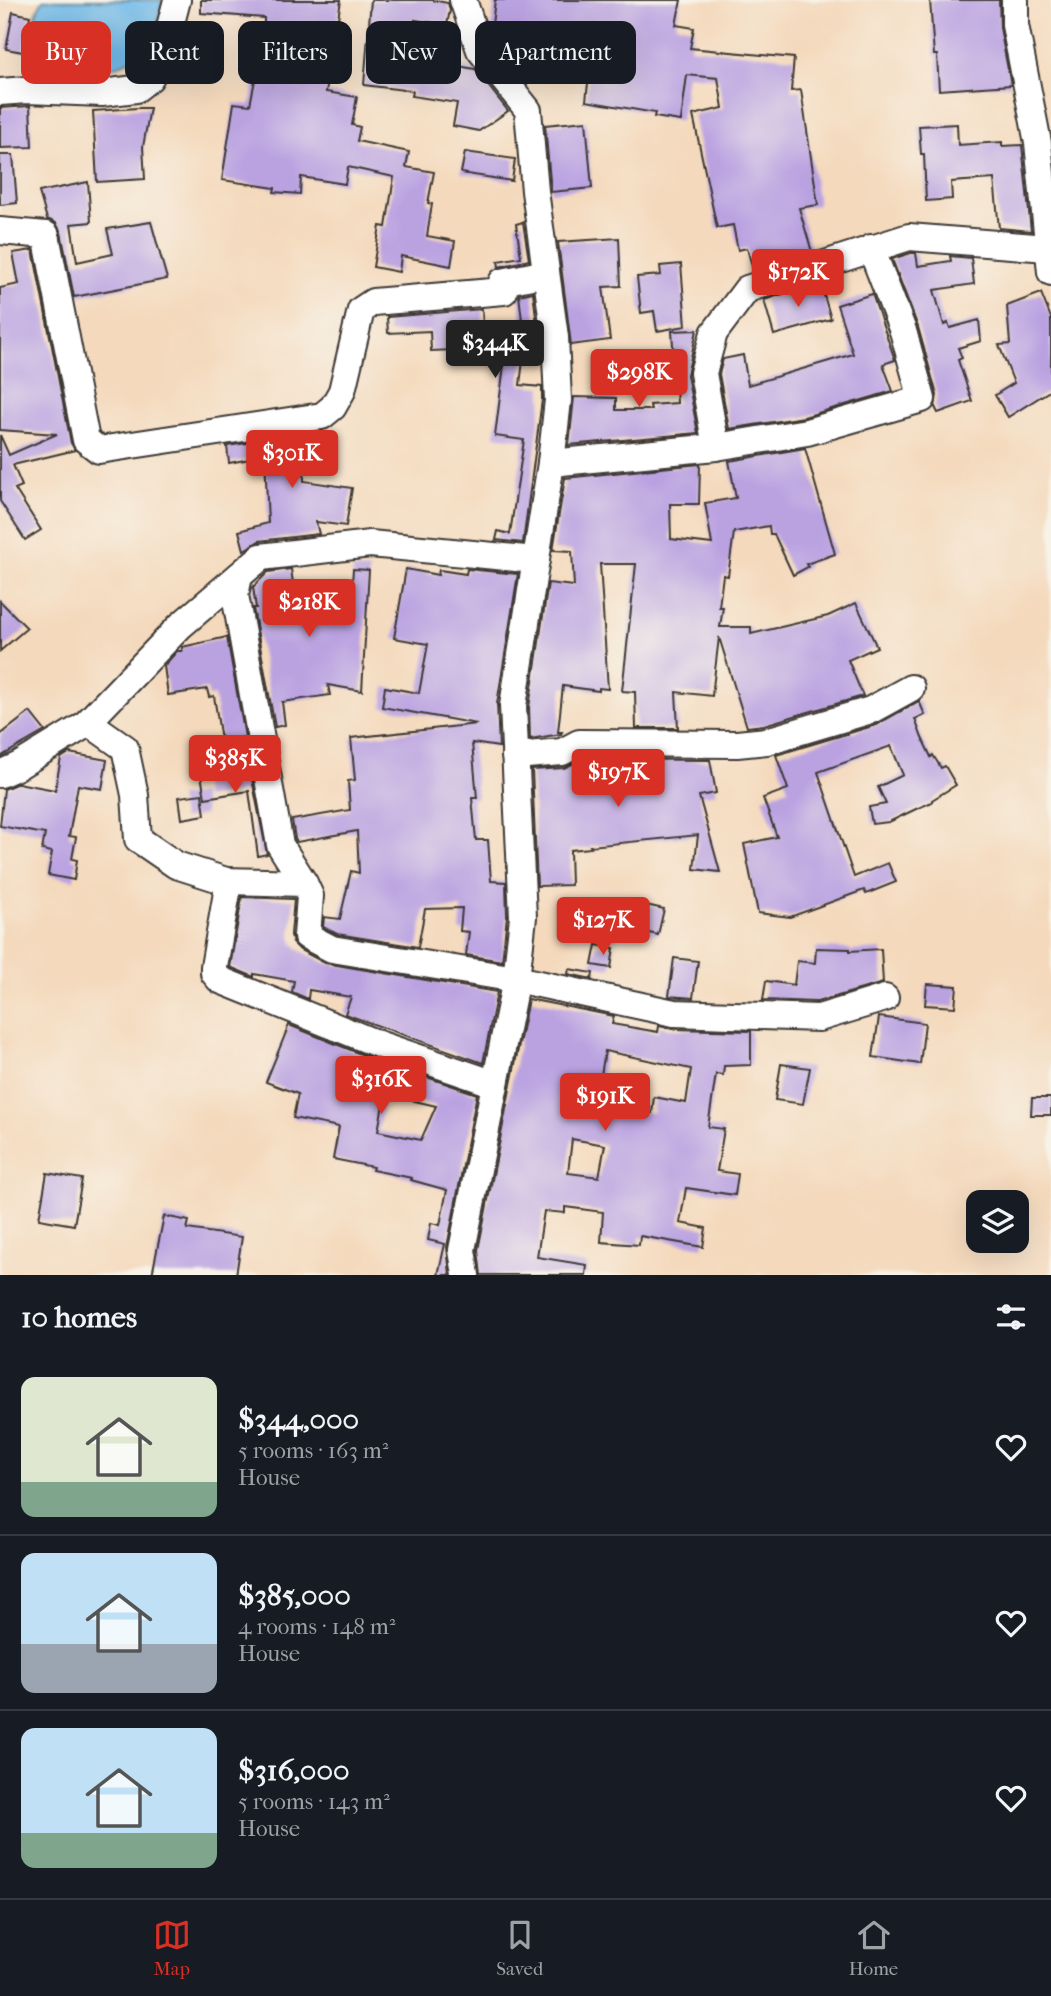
<!DOCTYPE html>
<meta charset="utf-8">
<style>
:root{--surface:#171b24;--page:#242831;--text:#f1f3f6;--muted:#9ea1a6;--line:#363941;--accent:#d93025}
body{margin:0;font-family:"IM FELL French Canon",serif;background:var(--page);color:var(--text);height:100vh;display:flex;flex-direction:column;font-size:26px;white-space:nowrap}
*{box-sizing:border-box;margin:0}
p{font-size:23px;color:var(--muted)}
.icon{flex:none;width:38px;height:38px;fill:none;stroke:currentColor;stroke-width:2;stroke-linecap:round;stroke-linejoin:round}
.map{position:relative;height:1275px;overflow:hidden}
.panel{display:flex;flex-direction:column;background:var(--surface);flex:1}
.panel>*{flex:none}
.top-card{position:absolute;left:21px;top:21px;width:700px;height:63px;display:flex;gap:14px}
.tools{position:absolute;left:966px;top:1190px;display:grid;gap:14px}
.tools a{display:grid;place-items:center;width:63px;height:63px;border-radius:14px;background:var(--surface);box-shadow:0 7px 28px #0002;font-size:35px}
.price{position:absolute;translate:-50% -60px;padding:0 16px;border-radius:7px;background:var(--accent);color:#fff;font-size:23px;line-height:46px;filter:drop-shadow(0 2px 4px #0008)}
.price::after{content:'';position:absolute;left:50%;top:42px;width:21px;height:16px;margin-left:-10px;background:inherit;clip-path:polygon(0 0,100% 0,50% 100%)}
.price.on{background:#222;color:#fff}
ul{padding:0;list-style:none}
li{display:flex;align-items:center;gap:21px;height:175px;padding:0 21px}
li+li{border-top:2px solid var(--line)}
li span{display:grid;place-items:center;flex:none;width:196px;height:140px;border-radius:14px;color:#555}
li>.icon{margin-inline-start:auto}
span .icon{width:84px;height:84px;fill:#fffc;stroke-width:1}
li b{font-size:30px}
h2{display:flex;justify-content:space-between;align-items:center;height:84px;padding:0 21px;font-size:30px}
.chip{padding:0 24px;border-radius:14px;background:var(--surface);box-shadow:0 7px 28px #0002;font-size:24px;line-height:63px}
.chip.on{background:var(--accent);color:#fff}
.tabs{display:flex;justify-content:space-around;align-items:center;height:98px;border-top:2px solid var(--line);background:var(--surface);font-size:19px;color:var(--muted)}
.tabs a{display:grid;justify-items:center;gap:4px}
.tabs .on{color:var(--accent)}
.map>svg:first-child{display:block}
.water{fill:#70bae9;stroke:#466b82;stroke-width:2}
.building{fill:#baa2e1;fill-rule:evenodd}
.lines{fill:none;stroke-linecap:round;stroke-linejoin:round}
.minor-casing{stroke:#3c3834;stroke-width:30}
.minor{stroke:#fff;stroke-width:26}
</style>
<div class="map">
<svg width="1051" height="1275" viewBox="0 0 1051 1275">
<rect width="100%" height="100%" fill="#f7f3e8"/>
<filter id="ink" filterUnits="userSpaceOnUse"><feTurbulence type="fractalNoise" baseFrequency=".0143" numOctaves="2"/><feDisplacementMap in="SourceGraphic" scale="14" xChannelSelector="R" yChannelSelector="G"/><feConvolveMatrix kernelMatrix="1 2 1 2 8 2 1 2 1" color-interpolation-filters="sRGB"/></filter>
<filter id="wash" filterUnits="userSpaceOnUse"><feTurbulence type="fractalNoise" baseFrequency=".00686" numOctaves="4" result="noise"/><feDisplacementMap in="SourceGraphic" scale="28" xChannelSelector="R" yChannelSelector="G"/><feGaussianBlur stdDeviation="1.57" result="paint"/><feColorMatrix in="noise" values="0 0 0 0 0 0 0 0 0 0 0 0 0 0 0 0 0 1.4 0 .05"/><feComposite in="paint" operator="in"/></filter>
<g filter="url(#wash)">
<rect width="100%" height="100%" fill="#f4d9bc"/>
<path class="water" d="M 43,0 L 162,0 C 160,13 159,31 152,43 C 133,71 61,82 35,62 C 32,40 30,19 43,0 Z"/>
<g id="blocks">
<g class="building">
<polygon points="201,0 341,0 326,92 357,97 352,125 360,127 357,141 409,152 406,167 434,172 428,203 432,204 427,236 455,241 451,266 401,256 399,272 373,267 380,226 386,227 394,177 348,167 345,184 301,177 300,194 274,192 275,188 222,180 234,103 250,105 264,35 264,18 201,13"/>
<polygon points="371,0 432,0 448,3 450,10 447,25 415,20 411,58 475,69 508,111 479,131 453,126 457,103 412,96 413,91 364,85"/>
<polygon points="495,0 681,0 676,25 694,28 690,48 794,58 791,91 801,90 818,205 799,208 812,252 753,270 747,248 738,250 733,225 717,228 693,115 723,108 718,78 687,75 681,121 654,117 655,113 586,101 591,57 545,53 544,61 531,60 527,84 494,42 491,33"/>
<polygon points="930,0 999,0 1000,28 1011,85 939,90 937,55 934,55"/>
<polygon points="13,12 30,16 23,52 6,49"/>
<polygon points="30,106 32,147 0,148 0,108"/>
<polygon points="138,108 150,108 143,147 145,179 97,182 93,111"/>
<polygon points="586,121 592,188 551,192 545,125"/>
<polygon points="957,124 958,145 1002,142 1002,146 1022,145 1031,231 999,228 994,179 951,182 952,199 926,201 924,154 921,154 919,126"/>
<polygon points="465,152 515,159 512,181 461,173"/>
<polygon points="0,155 13,155 17,203 0,205"/>
<polygon points="88,182 91,222 71,224 77,262 113,254 107,229 151,222 167,279 74,297 61,232 56,223 47,219 39,192"/>
<polygon points="523,222 529,260 499,267 498,261 521,257 516,224"/>
<polygon points="619,238 621,286 603,287 610,340 571,345 558,242"/>
<polygon points="33,250 71,443 75,450 13,465 22,486 15,489 41,530 25,540 0,501 0,435 9,455 57,434 0,430 0,288 19,284 13,253"/>
<polygon points="911,253 916,253 918,266 951,261 950,256 971,258 974,284 934,290 944,325 948,323 950,328 979,320 981,341 958,348 962,358 958,360 972,401 938,413 935,407 937,395 918,327 892,259"/>
<polygon points="681,264 686,326 657,331 654,311 641,313 637,277 661,275 660,266"/>
<polygon points="820,282 831,319 774,335 764,300"/>
<polygon points="533,292 539,342 525,344 520,385 542,387 542,400 523,543 496,540 498,531 510,534 524,440 495,436 504,365 501,364 503,348 431,351 430,331 388,333 387,317 482,309 483,327 522,320 519,295"/>
<polygon points="1041,293 1051,318 1051,390 1008,417 995,395 1014,383 999,345 1010,344 1007,306"/>
<polygon points="872,294 895,360 883,364 893,391 804,417 729,429 719,374 723,359 743,355 748,385 853,354 837,305"/>
<polygon points="697,330 687,375 698,433 569,445 574,397 616,398 616,410 651,410 650,405 677,403 672,331"/>
<polygon points="323,432 326,445 303,449 304,481 352,488 346,526 316,522 319,534 259,541 244,550 239,531 268,523 265,456 229,463 227,446"/>
<polygon points="805,448 835,554 806,564 808,567 793,575 774,534 770,534 769,526 734,532 728,576 723,575 719,607 723,607 720,627 751,627 751,634 828,616 856,603 877,647 848,660 863,696 764,725 747,727 719,637 712,696 676,692 678,728 636,728 635,692 622,691 636,564 600,564 608,689 599,688 599,691 563,686 558,732 562,732 561,734 530,739 529,707 548,583 574,586 572,551 553,550 565,478 700,464 699,504 670,504 671,539 712,544 705,503 736,498 729,461"/>
<polygon points="291,569 295,598 351,598 353,569 369,570 362,691 328,685 330,695 282,702 285,725 275,727 253,608 256,608 253,587 268,572"/>
<polygon points="406,569 438,575 439,570 466,574 467,569 518,574 497,704 499,747 472,743 477,798 472,798 476,840 488,840 491,881 506,882 507,916 502,961 466,955 469,932 460,931 462,908 425,909 418,947 337,934 323,927 324,917 340,919 351,871 359,873 357,831 297,842 295,839 292,820 350,810 348,781 355,780 351,738 477,724 382,707 385,687 419,693 428,644 394,638"/>
<polygon points="0,601 27,628 0,651"/>
<polygon points="227,637 245,737 221,740 214,696 209,697 207,689 168,695 164,666 177,651 182,651 182,647"/>
<polygon points="919,701 925,715 915,719 922,738 931,757 933,755 941,768 945,766 956,785 932,800 932,802 916,809 889,822 872,824 869,807 886,804 878,787 903,775 891,746 818,772 854,877 888,863 896,882 866,894 864,890 790,917 758,913 744,844 777,837 763,798 788,789 776,755 876,725"/>
<polygon points="30,712 45,731 0,757 0,735"/>
<polygon points="69,753 107,760 102,789 78,785 69,836 76,837 72,859 77,860 74,880 48,875 52,852 42,850 45,834 0,826 4,789 18,783 55,790 61,758"/>
<polygon points="583,759 710,760 716,793 699,796 720,872 694,869 698,835 590,846 591,848 570,850 571,885 537,886 532,770 564,768"/>
<polygon points="217,767 219,774 250,769 267,854 258,856 249,791 205,798 200,769"/>
<polygon points="202,794 205,815 182,819 179,797"/>
<polygon points="242,897 294,899 291,935 293,943 300,950 325,963 497,992 483,1063 345,1014 351,997 309,990 308,999 292,992 294,981 254,974 254,977 230,967"/>
<polygon points="619,899 664,909 658,935 613,925"/>
<polygon points="596,945 614,948 611,968 592,965"/>
<polygon points="816,948 850,949 850,951 881,949 883,983 817,1002 763,1000 766,981 794,985 797,961 815,963"/>
<polygon points="674,958 698,961 693,998 669,996"/>
<polygon points="569,969 593,973 592,979 568,974"/>
<polygon points="927,984 957,986 955,1007 925,1005"/>
<path d="M 528,999 L 614,1016 L 612,1024 L 658,1032 L 659,1026 L 673,1029 L 751,1031 L 751,1065 L 724,1066 L 723,1075 L 716,1074 L 708,1127 L 724,1129 L 717,1171 L 738,1174 L 735,1195 L 686,1188 L 680,1223 L 706,1228 L 703,1247 L 640,1236 L 639,1245 L 601,1242 L 603,1212 L 565,1207 L 565,1213 L 544,1211 L 537,1257 L 587,1265 L 586,1275 L 481,1275 L 478,1250 ZM 605,1051 L 691,1069 L 686,1103 L 654,1097 L 652,1113 L 596,1105 ZM 572,1139 L 605,1145 L 599,1177 L 568,1173 Z"/>
<polygon points="879,1017 925,1023 920,1064 873,1057"/>
<path d="M 289,1025 L 373,1059 L 477,1094 L 447,1247 L 450,1275 L 438,1275 L 445,1244 L 428,1240 L 431,1223 L 440,1225 L 447,1190 L 411,1180 L 412,1178 L 372,1170 L 373,1167 L 333,1159 L 339,1127 L 293,1118 L 298,1094 L 266,1082 ZM 385,1094 L 436,1106 L 421,1140 L 378,1131 Z"/>
<polygon points="781,1064 810,1068 803,1104 775,1100"/>
<polygon points="1032,1098 1051,1098 1051,1115 1031,1115"/>
<polygon points="47,1173 82,1179 74,1225 39,1219"/>
<polygon points="164,1216 189,1221 187,1229 242,1237 236,1275 152,1275"/>
</g>
</g>
</g>
<g filter="url(#ink)">
<use href="#blocks" fill-opacity="0" stroke="#3c3834" stroke-width="2"/>
<g class="lines">
<g class="minor-casing">
<g id="minor">
<polyline points="463,0 480,50 528,110 535,191 555,337 558,400 551,463 513,706 523,917 516,979 462,1250 466,1275"/>
<polyline points="1015,0 1015,25 1038,143 1051,272"/>
<polyline points="0,92 27,90 102,93 136,89 150,78 164,50 177,0"/>
<polyline points="0,231 46,235 86,440 99,450 322,416 333,407 342,391 361,310 373,302 504,291 502,282 546,273"/>
<polyline points="716,447 807,432 922,399 903,331 871,248"/>
<polyline points="551,463 716,447 703,373 714,333 747,289 909,237 1047,248"/>
<polyline points="239,576 235,595 280,845 304,883"/>
<polyline points="88,722 125,748 135,795 138,839 176,865 226,881 304,883 310,896 307,936 332,949 516,979 674,1013 819,1018 885,998"/>
<polyline points="515,756 562,752 579,743 737,744 767,741 871,710 911,688"/>
<polyline points="0,774 18,766 85,725 180,626 261,557 370,544 536,560"/>
<polyline points="229,881 214,967 214,973 220,980 378,1044 495,1084"/>
</g>
</g>
<use href="#minor" class="minor"/>
</g>
</g>
</svg>
<div class="tools">
<a><svg class="icon" aria-label="layers" viewBox="0 0 24 24"><path d="M12 4l9 5-9 5-9-5zM3 14l9 5 9-5"/></svg></a>
</div>
<b class="price" style="left:798px;top:309px">$172K</b>
<b class="price on" style="left:495px;top:380px">$344K</b>
<b class="price" style="left:639px;top:409px">$298K</b>
<b class="price" style="left:292px;top:490px">$301K</b>
<b class="price" style="left:309px;top:639px">$218K</b>
<b class="price" style="left:235px;top:795px">$385K</b>
<b class="price" style="left:618px;top:809px">$197K</b>
<b class="price" style="left:603px;top:957px">$127K</b>
<b class="price" style="left:381px;top:1116px">$316K</b>
<b class="price" style="left:605px;top:1133px">$191K</b>
<div class="top-card">
<a class="chip on">Buy</a>
<a class="chip">Rent</a>
<a class="chip">Filters</a>
<a class="chip">New</a>
<a class="chip">Apartment</a>
</div>
</div>
<section class="panel">
<h2>10 homes<svg class="icon" aria-label="filters" viewBox="0 0 24 24"><path d="M4 7h16M4 17h16"/><circle cx="9" cy="7" r="2"/><circle cx="15" cy="17" r="2"/></svg></h2>
<ul>
<li><span style="background:linear-gradient(#dfe7d0 75%,#7fa58c 0)"><svg class="icon" aria-label="home" viewBox="0 0 24 24"><path d="M3 11l9-7 9 7M6 9v11h12V9"/></svg></span><div><b>$344,000</b><p>5 rooms · 163 m²</p><p>House</p></div><svg class="icon" aria-label="heart" viewBox="0 0 24 24"><path d="M12 20l-8-8c-3-5 5-10 8-4 3-6 11-1 8 4z"/></svg></li>
<li><span style="background:linear-gradient(#bfe0f5 65%,#9aa5b1 0)"><svg class="icon" aria-label="home" viewBox="0 0 24 24"><path d="M3 11l9-7 9 7M6 9v11h12V9"/></svg></span><div><b>$385,000</b><p>4 rooms · 148 m²</p><p>House</p></div><svg class="icon" aria-label="heart" viewBox="0 0 24 24"><path d="M12 20l-8-8c-3-5 5-10 8-4 3-6 11-1 8 4z"/></svg></li>
<li><span style="background:linear-gradient(#bfe0f5 75%,#7fa58c 0)"><svg class="icon" aria-label="home" viewBox="0 0 24 24"><path d="M3 11l9-7 9 7M6 9v11h12V9"/></svg></span><div><b>$316,000</b><p>5 rooms · 143 m²</p><p>House</p></div><svg class="icon" aria-label="heart" viewBox="0 0 24 24"><path d="M12 20l-8-8c-3-5 5-10 8-4 3-6 11-1 8 4z"/></svg></li>
</ul>
</section>
<nav class="tabs">
<a class="on"><svg class="icon" aria-label="map" viewBox="0 0 24 24"><path d="M3 6l6-2 6 2 6-2v14l-6 2-6-2-6 2zM9 4v14M15 6v14"/></svg>Map</a>
<a><svg class="icon" aria-label="saved" viewBox="0 0 24 24"><path d="M7 4h10v16l-5-4-5 4z"/></svg>Saved</a>
<a><svg class="icon" aria-label="home" viewBox="0 0 24 24"><path d="M3 11l9-7 9 7M6 9v11h12V9"/></svg>Home</a>
</nav>
